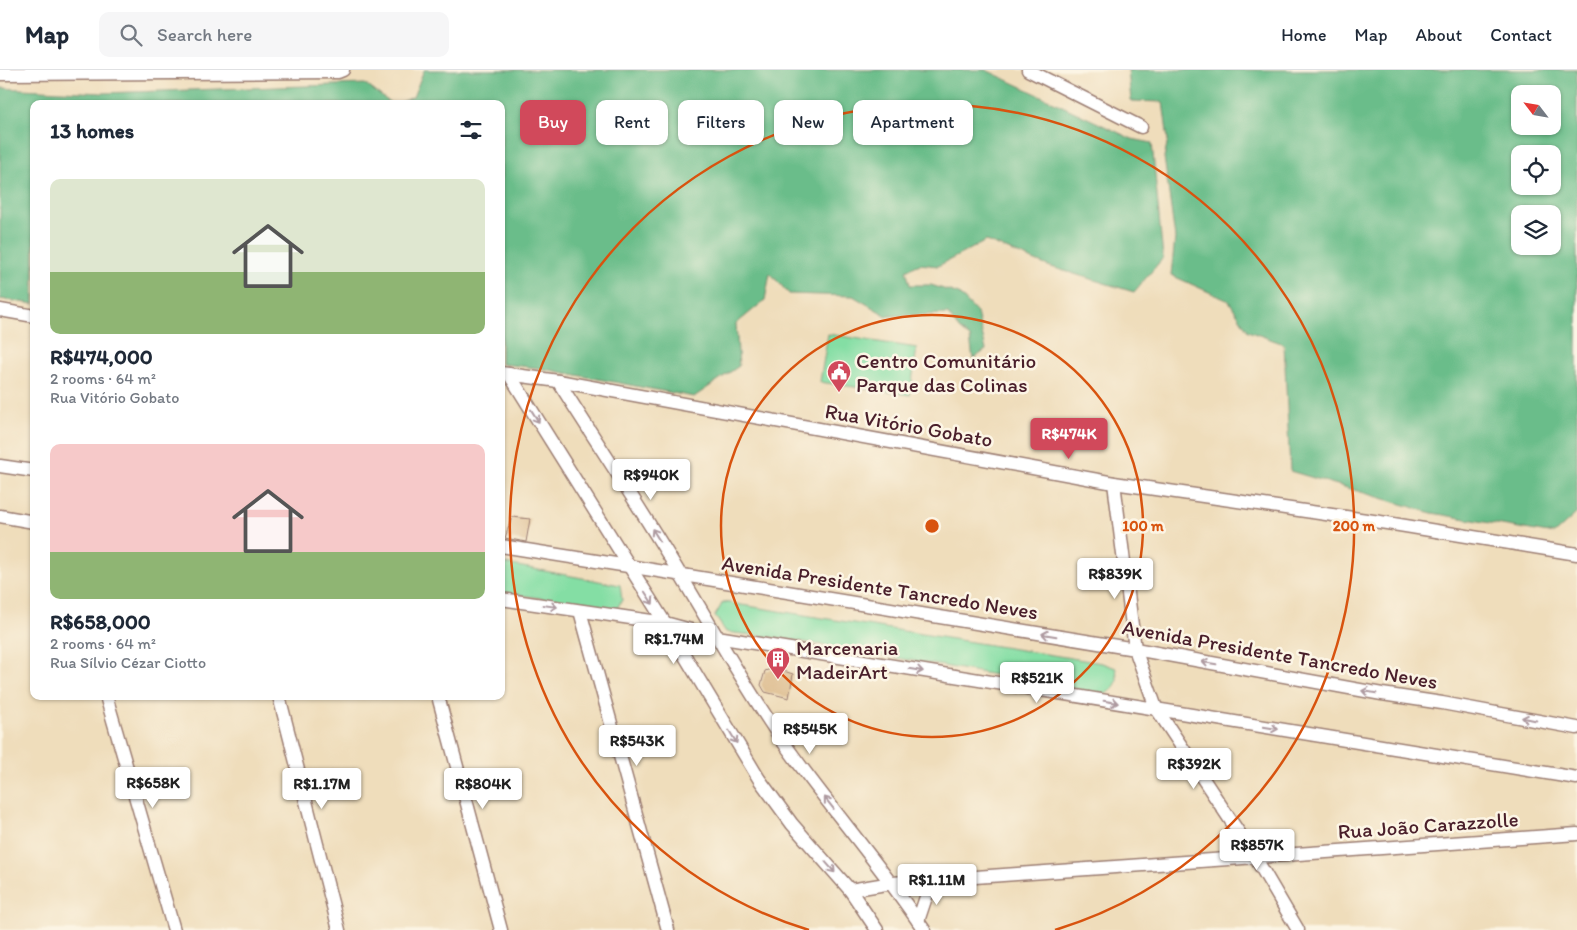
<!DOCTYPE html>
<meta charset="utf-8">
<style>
:root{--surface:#fff;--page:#f6f6f7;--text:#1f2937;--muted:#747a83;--line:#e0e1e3;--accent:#d1495b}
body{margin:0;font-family:Itim,sans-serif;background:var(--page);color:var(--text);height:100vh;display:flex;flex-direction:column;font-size:19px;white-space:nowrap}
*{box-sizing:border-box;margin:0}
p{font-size:16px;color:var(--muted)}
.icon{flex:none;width:28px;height:28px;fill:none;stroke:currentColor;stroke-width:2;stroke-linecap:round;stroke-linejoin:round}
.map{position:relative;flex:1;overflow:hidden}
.details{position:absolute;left:30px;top:30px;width:475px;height:600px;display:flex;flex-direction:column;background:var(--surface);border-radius:10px;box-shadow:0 1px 4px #0004}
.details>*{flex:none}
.guide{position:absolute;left:520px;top:30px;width:475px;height:45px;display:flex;gap:10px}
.needle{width:32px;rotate:301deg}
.buttons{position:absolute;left:1511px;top:15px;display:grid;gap:10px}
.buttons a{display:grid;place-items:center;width:50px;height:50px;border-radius:10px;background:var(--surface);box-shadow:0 1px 4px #0004;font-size:25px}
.price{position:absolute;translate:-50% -42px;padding:0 11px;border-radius:5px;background:#fff;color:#222;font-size:16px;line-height:32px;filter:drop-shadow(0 1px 2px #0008)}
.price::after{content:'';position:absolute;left:50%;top:30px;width:15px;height:11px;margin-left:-8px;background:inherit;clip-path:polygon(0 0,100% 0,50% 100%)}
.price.active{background:var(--accent);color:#fff}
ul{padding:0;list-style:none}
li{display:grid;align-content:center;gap:10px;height:265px;padding:0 20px}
li span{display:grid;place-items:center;height:155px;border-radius:10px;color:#555}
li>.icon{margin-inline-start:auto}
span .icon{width:90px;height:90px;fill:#fffc;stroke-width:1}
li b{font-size:21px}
h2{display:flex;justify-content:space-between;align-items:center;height:60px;padding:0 20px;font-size:21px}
.pill{padding:0 18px;border-radius:10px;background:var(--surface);box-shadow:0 1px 4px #0004;font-size:18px;line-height:45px}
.pill.active{background:var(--accent);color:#fff}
header{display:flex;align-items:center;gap:30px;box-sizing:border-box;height:70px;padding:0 25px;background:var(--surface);border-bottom:1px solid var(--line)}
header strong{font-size:24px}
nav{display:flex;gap:28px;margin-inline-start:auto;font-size:18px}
.search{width:350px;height:45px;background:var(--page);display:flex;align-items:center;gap:12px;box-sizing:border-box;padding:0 18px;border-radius:10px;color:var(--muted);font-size:19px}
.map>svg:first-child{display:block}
.green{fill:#84dea4;stroke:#677e68}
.forest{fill:#6bbd8a;stroke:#5a6e5a;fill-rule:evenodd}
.building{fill:#dab787}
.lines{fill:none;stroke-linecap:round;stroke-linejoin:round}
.minor-casing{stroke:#9c7e73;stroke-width:15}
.minor{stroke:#fff;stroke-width:12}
.oneway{stroke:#ae9aa0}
.ring{fill:none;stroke:#d8530f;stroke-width:2.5}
.labels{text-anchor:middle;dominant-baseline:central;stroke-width:5;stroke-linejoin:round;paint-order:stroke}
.poi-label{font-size:21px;fill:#4a1f2b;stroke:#fcf5e5;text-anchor:start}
.street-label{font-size:21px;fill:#4a1f2b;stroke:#fcf5e5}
.centre{fill:#d8530f;stroke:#fcf5e5;stroke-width:2.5}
.ring-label{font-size:15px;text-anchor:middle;font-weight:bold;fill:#d8530f;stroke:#fcf5e5;stroke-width:5;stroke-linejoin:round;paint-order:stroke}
</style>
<header>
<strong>Map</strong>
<div class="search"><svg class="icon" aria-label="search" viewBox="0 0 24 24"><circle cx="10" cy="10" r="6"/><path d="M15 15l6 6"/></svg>Search here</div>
<nav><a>Home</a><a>Map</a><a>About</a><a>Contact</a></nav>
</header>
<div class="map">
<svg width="1577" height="860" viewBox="0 0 1577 860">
<rect width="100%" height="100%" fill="#fcf5e5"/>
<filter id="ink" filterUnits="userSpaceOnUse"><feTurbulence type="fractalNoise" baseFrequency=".02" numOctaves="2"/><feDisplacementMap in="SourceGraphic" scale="10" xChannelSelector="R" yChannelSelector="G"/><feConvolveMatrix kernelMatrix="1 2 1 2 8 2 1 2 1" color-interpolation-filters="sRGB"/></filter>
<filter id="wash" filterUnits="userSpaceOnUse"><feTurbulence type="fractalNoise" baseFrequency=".0096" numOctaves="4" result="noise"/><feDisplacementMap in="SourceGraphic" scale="20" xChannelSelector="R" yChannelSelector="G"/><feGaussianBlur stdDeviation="1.12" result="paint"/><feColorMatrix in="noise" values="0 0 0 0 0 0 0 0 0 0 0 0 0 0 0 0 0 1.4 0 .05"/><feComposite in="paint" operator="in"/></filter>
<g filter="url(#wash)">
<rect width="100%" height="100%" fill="#efddbb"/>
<g class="green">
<polygon points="828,264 917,278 910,325 820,312"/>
<polygon points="501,493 620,515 622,530 616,540 501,522"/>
<path d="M 723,532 L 1102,593 L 1116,598 C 1118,613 1118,614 1106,624 L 787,569 L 726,562 L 715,546 Z"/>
</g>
<g class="forest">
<polygon points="424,0 986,0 1132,69 1152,73 1163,188 1134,222 1048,196 986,171 938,196 920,194 906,200 910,215 931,215 959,224 977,243 986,280 973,289 970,268 959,259 948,244 887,246 853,226 789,224 770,203 765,230 736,254 739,296 694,327 539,298 501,294 501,34 397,34 413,27"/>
<path d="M 1128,0 L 1577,0 L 1577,443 L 1554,464 L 1432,443 L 1290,401 L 1284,274 L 1248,261 L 1229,231 L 1171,205 L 1175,168 L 1164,87 L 1168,70 L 1163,32 L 1131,31 ZM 1520,24 L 1552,24 L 1552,56 L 1520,56 ZM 1520,84 L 1552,84 L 1552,116 L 1520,116 ZM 1520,144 L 1552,144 L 1552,176 L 1520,176 Z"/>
<polygon points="365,14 392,34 34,34 34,234 0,229 0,18 102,23"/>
</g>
<g id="blocks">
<g class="building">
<polygon points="512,447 530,449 526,472 505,468"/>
<polygon points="774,598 793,604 789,628 765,622 761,615 765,601"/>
</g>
</g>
</g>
<g filter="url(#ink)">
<use href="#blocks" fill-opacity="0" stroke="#9c7e73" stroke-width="1"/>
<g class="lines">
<g class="minor-casing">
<g id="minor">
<polyline points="1028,0 1141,57"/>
<polyline points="0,4 338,2 343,0"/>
<polyline points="0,240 34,246"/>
<polyline points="501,303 558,311 1114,413 1387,453 1577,484"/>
<polyline points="509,304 665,553 759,709 792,754 850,820 877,860"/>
<path d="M 558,311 C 599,376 642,440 681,506 C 715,562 746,619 784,673 C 829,737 881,795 924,860"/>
<polyline points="0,396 34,401"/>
<polyline points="1114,413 1135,579 1156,638 1255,787 1298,860"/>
<polyline points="0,446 34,452"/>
<polyline points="501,476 628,496 1135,579 1382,624 1442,633 1577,658"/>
<polyline points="501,529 665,553 717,567 1577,708"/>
<polyline points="580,541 668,860"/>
<polyline points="106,626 174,860"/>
<polyline points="279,626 339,860"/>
<polyline points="438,626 501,860"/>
<polyline points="850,820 892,813 1577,764"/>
<polyline points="918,851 928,821 934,811"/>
</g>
</g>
<use href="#minor" class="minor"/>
</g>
<defs><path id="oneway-shaft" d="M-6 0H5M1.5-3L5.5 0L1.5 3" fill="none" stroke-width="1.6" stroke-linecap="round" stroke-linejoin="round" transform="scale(1.25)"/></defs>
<g class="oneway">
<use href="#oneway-shaft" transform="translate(535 346) rotate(58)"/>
<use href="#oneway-shaft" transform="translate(656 465) rotate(-122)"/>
<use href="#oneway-shaft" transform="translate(649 528) rotate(57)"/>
<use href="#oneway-shaft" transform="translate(550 536) rotate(8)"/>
<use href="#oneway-shaft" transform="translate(1049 565) rotate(-171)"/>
<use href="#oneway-shaft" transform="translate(1209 593) rotate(-170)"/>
<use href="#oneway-shaft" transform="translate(916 600) rotate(9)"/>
<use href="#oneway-shaft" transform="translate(1369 622) rotate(-170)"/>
<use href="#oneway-shaft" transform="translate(1111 632) rotate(9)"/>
<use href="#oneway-shaft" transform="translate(1529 649) rotate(-169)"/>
<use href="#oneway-shaft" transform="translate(1271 658) rotate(10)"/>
<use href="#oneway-shaft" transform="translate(733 667) rotate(59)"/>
<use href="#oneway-shaft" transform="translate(829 733) rotate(-128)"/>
<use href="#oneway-shaft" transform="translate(830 797) rotate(49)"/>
</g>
</g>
<g class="ring">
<circle cx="932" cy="456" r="211"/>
<path d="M809 860A422 422 0 1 1 1055 860"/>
</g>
<defs>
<g id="civic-pin" transform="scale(1.25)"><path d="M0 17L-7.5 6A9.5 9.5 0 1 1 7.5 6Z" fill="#d1495b" stroke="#fcf5e5"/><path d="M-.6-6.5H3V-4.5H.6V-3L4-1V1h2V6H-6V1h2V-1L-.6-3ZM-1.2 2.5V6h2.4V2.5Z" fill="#fff"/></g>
<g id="building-pin" transform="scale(1.25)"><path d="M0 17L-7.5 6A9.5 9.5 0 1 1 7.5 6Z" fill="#d1495b" stroke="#fcf5e5"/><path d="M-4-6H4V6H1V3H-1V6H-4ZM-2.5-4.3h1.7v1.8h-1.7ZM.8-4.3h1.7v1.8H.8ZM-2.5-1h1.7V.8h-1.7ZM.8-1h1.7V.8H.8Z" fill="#fff"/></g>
</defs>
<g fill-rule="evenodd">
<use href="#civic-pin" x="839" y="302"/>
<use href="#building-pin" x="778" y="589"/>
</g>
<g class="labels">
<g class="poi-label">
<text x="856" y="290">Centro Comunitário<tspan x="856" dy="24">Parque das Colinas</tspan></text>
<text x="796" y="577">Marcenaria<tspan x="796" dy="24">MadeirArt</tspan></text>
</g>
<g class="street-label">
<text transform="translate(909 355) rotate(10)">Rua Vitório Gobato</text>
<text transform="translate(880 517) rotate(9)">Avenida Presidente Tancredo Neves</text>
<text transform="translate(1280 584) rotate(10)">Avenida Presidente Tancredo Neves</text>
<text transform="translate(1428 755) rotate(-4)">Rua João Carazzolle</text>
</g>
</g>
<circle cx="932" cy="456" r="8" class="centre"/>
<g class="ring-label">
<text x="1143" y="461">100 m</text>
<text x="1354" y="461">200 m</text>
</g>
</svg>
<div class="buttons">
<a><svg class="needle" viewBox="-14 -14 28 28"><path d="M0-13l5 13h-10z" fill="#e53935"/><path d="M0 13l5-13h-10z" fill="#747a83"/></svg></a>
<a><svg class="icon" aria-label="locate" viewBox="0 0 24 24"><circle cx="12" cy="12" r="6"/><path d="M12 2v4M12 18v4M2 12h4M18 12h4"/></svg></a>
<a><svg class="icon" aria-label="layers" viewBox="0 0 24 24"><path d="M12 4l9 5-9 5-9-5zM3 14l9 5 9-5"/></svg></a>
</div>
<b class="price active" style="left:1069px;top:390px">R$474K</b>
<b class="price" style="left:651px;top:431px">R$940K</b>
<b class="price" style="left:1115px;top:530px">R$839K</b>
<b class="price" style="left:674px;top:595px">R$1.74M</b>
<b class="price" style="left:1037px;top:634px">R$521K</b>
<b class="price" style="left:810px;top:685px">R$545K</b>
<b class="price" style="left:637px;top:697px">R$543K</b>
<b class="price" style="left:1194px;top:720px">R$392K</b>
<b class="price" style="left:153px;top:739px">R$658K</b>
<b class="price" style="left:322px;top:740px">R$1.17M</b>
<b class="price" style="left:483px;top:740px">R$804K</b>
<b class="price" style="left:1257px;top:801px">R$857K</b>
<b class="price" style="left:937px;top:836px">R$1.11M</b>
<div class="guide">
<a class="pill active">Buy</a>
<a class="pill">Rent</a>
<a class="pill">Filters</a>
<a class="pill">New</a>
<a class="pill">Apartment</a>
</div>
<section class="details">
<h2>13 homes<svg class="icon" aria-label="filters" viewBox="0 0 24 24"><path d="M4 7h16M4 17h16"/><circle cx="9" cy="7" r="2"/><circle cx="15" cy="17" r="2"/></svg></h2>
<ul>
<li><span style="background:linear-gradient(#dfe7d0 60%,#8fb573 0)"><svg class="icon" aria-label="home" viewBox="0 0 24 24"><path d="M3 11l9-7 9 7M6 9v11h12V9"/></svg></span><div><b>R$474,000</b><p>2 rooms · 64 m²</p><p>Rua Vitório Gobato</p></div></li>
<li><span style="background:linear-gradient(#f6c9c9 70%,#8fb573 0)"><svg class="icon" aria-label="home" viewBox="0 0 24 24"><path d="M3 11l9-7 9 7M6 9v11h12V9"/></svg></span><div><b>R$658,000</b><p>2 rooms · 64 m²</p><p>Rua Sílvio Cézar Ciotto</p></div></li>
</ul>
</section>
</div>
